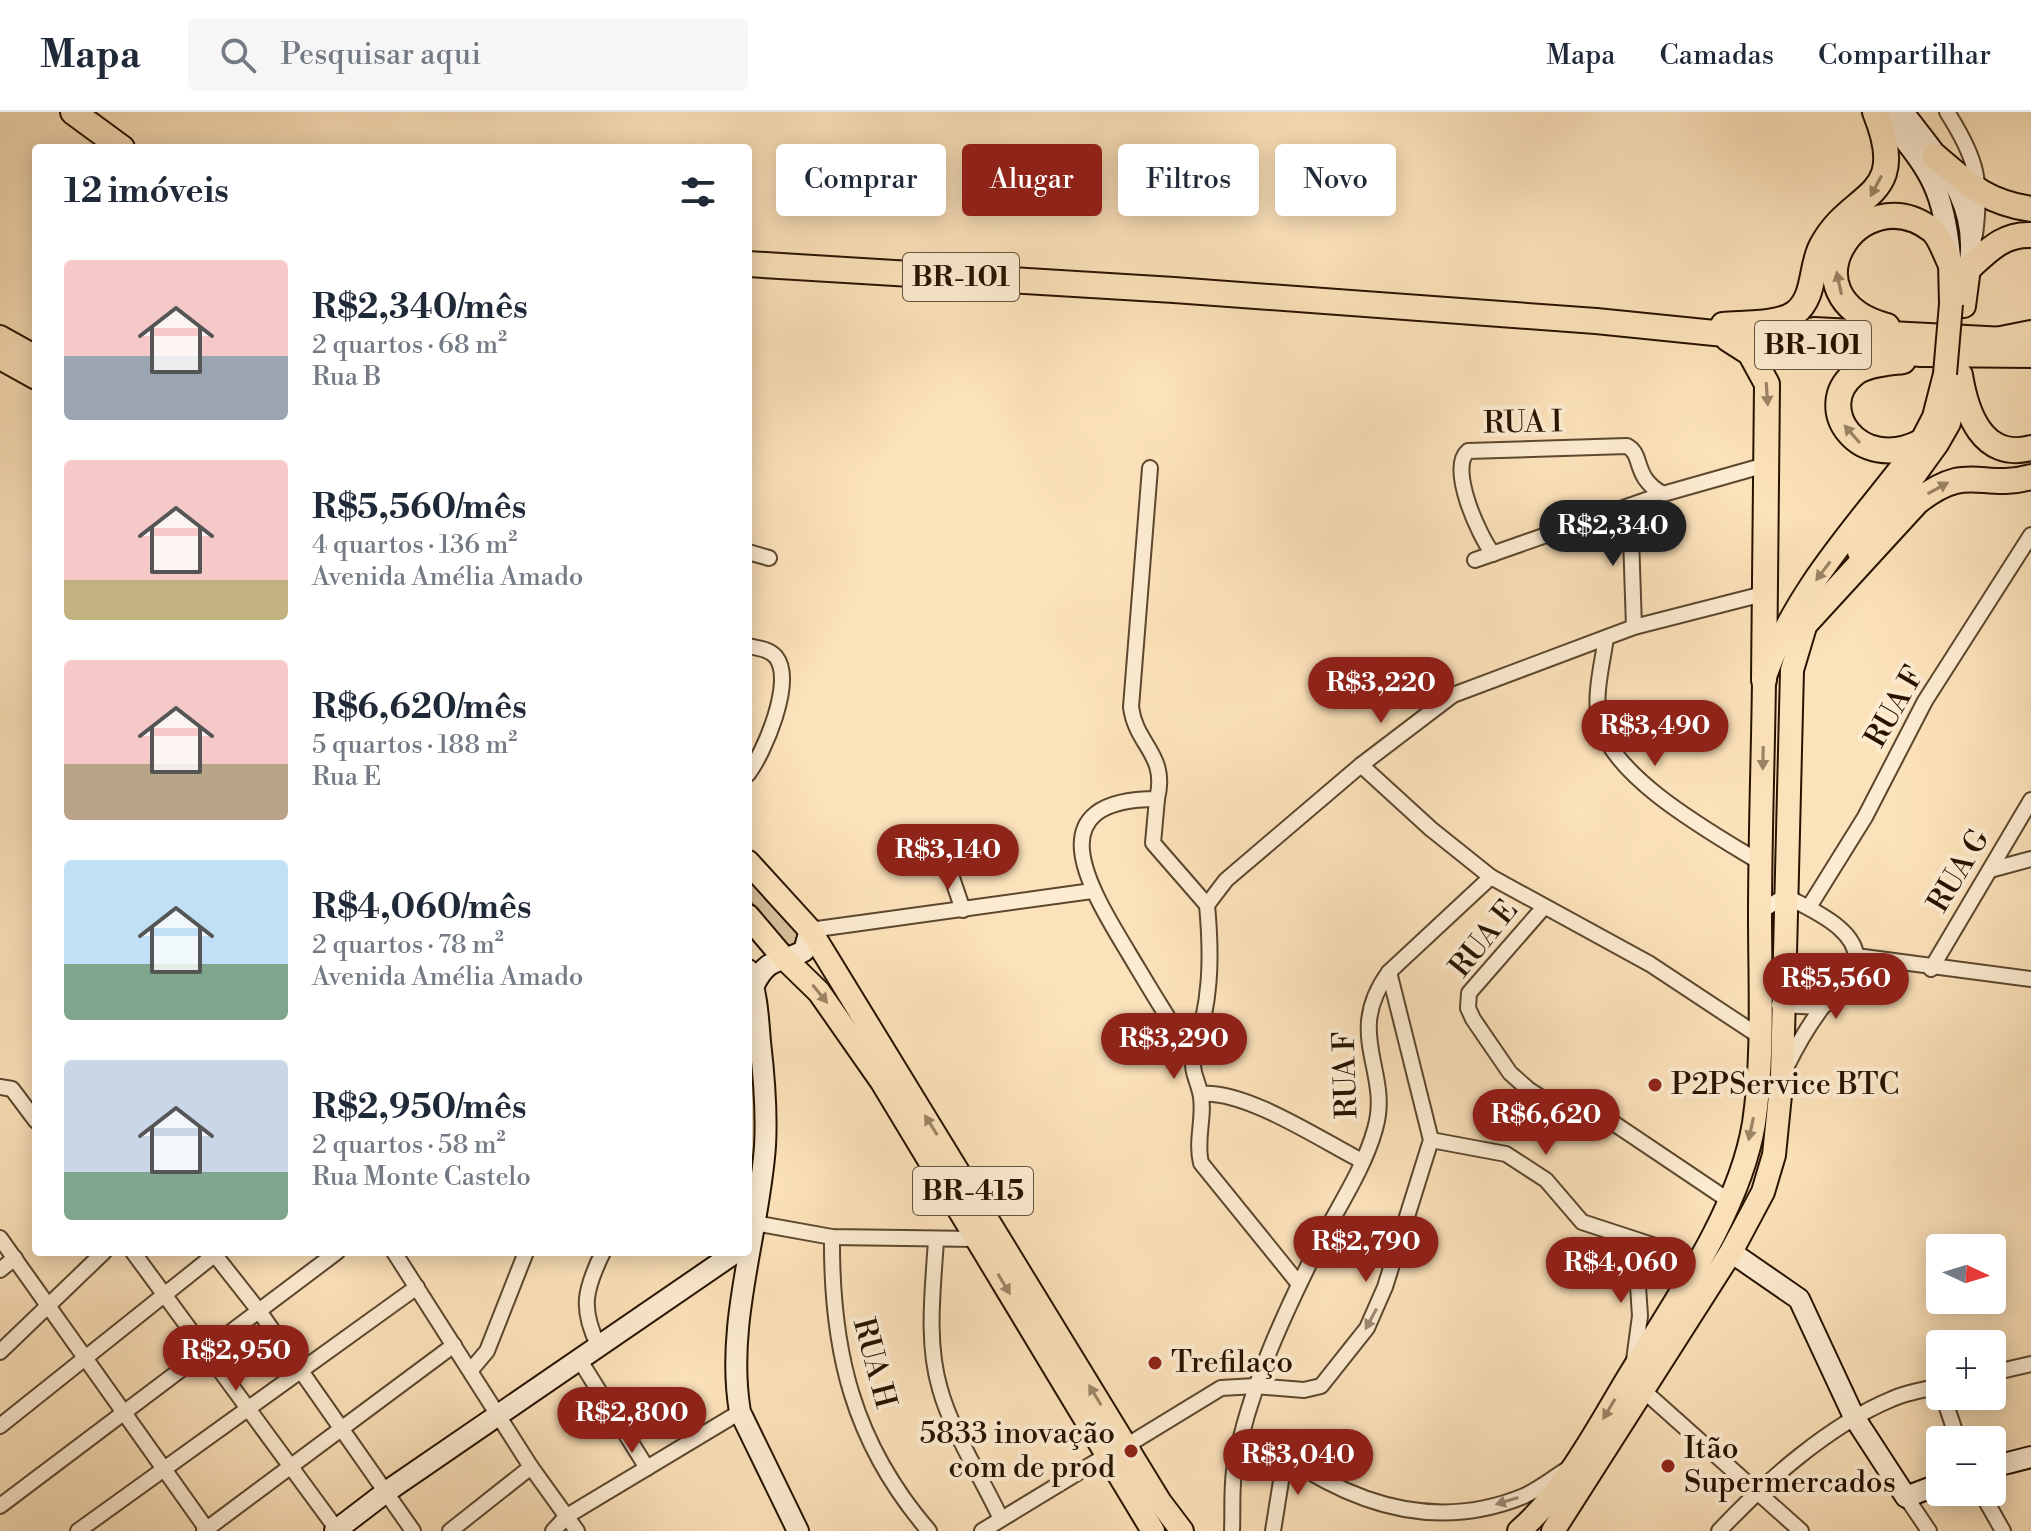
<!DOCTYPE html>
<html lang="pt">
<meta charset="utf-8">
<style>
:root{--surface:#fff;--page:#f6f6f7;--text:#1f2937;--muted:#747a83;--line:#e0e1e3;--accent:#8f2418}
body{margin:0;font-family:"Libre Bodoni",serif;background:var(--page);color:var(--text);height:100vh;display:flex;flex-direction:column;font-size:30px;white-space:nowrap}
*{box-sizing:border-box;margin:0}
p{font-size:26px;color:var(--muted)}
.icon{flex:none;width:44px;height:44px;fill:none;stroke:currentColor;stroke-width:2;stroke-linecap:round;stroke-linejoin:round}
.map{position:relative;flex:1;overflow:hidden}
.side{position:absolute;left:32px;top:32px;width:720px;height:1112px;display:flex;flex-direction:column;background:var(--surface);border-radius:8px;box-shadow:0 4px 20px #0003}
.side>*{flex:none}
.banner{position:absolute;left:776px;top:32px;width:760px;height:72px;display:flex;gap:16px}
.needle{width:52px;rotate:94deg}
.controls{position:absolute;left:1926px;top:1122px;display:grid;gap:16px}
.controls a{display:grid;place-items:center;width:80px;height:80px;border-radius:8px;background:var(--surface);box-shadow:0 4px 20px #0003;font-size:40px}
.price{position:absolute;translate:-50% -68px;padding:0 18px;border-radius:28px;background:var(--accent);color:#fff;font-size:26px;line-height:52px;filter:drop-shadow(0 2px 4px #0008)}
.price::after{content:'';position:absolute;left:50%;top:48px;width:24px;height:18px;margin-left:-12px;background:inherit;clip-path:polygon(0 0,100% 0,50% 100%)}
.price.selected{background:#222;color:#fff}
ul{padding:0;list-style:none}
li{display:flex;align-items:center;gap:24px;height:200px;padding:0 32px}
li span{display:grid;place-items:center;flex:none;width:224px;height:160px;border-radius:8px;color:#555}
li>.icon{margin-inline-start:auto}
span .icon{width:96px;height:96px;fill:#fffc;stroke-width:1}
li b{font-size:34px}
h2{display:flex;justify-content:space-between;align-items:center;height:96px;padding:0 32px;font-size:34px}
.tag{padding:0 28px;border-radius:8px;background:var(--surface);box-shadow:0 4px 20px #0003;font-size:28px;line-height:72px}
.tag.selected{background:var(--accent);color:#fff}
header{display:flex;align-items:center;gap:48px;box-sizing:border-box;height:112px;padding:0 40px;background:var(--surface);border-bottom:2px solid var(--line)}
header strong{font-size:38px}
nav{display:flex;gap:44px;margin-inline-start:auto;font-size:28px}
.search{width:560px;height:72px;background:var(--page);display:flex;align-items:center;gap:20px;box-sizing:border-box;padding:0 28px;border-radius:8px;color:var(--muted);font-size:30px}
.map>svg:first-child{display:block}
.green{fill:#d8bf9a;stroke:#80694d;stroke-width:2}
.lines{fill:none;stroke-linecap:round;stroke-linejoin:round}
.street-casing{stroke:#5c472e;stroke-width:18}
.secondary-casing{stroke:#271300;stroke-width:24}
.primary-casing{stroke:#271300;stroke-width:26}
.highway-casing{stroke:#271300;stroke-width:28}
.street{stroke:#fdecd2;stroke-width:14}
.secondary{stroke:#fdecd2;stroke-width:20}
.primary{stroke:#fce2ba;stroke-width:22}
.highway{stroke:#fce2ba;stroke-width:24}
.primary-bridge-casing{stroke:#271300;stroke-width:26;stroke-linecap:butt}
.primary-bridge{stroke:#fce2ba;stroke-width:22}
.oneway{fill:#9c8566}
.oneway2{fill:#9d8a74}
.poi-dot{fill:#8f2418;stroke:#fdecd2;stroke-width:3}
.labels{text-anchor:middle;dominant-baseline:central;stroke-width:8;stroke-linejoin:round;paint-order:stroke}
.shield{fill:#fdecd2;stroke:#67543f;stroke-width:2}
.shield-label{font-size:28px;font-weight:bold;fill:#271300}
.street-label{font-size:30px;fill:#271300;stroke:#fdecd2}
.poi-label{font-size:30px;fill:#271300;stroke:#fdecd2;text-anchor:start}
</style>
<header>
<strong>Mapa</strong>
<div class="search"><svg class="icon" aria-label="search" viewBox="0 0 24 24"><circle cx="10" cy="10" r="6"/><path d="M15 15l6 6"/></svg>Pesquisar aqui</div>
<nav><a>Mapa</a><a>Camadas</a><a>Compartilhar</a></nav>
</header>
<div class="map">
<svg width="2031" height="1419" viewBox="0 0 2031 1419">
<rect width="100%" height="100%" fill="#fce2ba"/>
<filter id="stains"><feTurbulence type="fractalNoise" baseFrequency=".0025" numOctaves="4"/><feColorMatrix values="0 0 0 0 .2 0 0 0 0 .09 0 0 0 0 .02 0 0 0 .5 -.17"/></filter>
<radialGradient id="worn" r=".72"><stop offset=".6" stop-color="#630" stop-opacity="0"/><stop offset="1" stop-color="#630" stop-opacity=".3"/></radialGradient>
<polygon class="green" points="752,773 760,774 800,817 798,830 783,836 748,785 748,776"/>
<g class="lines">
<g class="street-casing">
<g id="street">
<path d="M 1947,0 C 1977,47 1982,68 1975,123"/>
<path d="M 1150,356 L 1131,595 C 1136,634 1168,642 1157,687 C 1034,687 1090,777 1128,840 C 1149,875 1169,910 1193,943 C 1192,962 1196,964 1200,980 C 1206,1002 1195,1027 1201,1051 L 1299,1172"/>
<polyline points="1630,395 1634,515"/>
<polyline points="748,440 769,446"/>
<path d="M 1493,442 C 1479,424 1448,356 1468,339 L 1627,334 C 1644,343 1632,365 1663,382"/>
<polyline points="1475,448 1663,382 1769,352"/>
<path d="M 1606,526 C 1602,553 1593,586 1600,612 C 1615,668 1714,722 1761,751"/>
<path d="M 748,534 C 758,536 769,537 776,545 C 795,569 764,641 748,662"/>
<polyline points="1361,653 1431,717 1491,765 1650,852 1759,924"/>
<polyline points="1157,687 1153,731 1207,793"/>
<polyline points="937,722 963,798"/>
<polyline points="1990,758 2031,747"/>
<polyline points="1544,795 1469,881 1468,896 1473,907 1510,961 1528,977 1548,990 1603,1004 1728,1088"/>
<polyline points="1809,795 1865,705 1925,589 2031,423"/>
<path d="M 1760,800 L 1785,784 C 1811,797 1870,822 1853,859 C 1847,875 1831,885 1821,897 C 1807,916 1796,935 1786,956"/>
<polyline points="810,818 1092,779"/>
<polyline points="1856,844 2031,867"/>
<polyline points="1931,857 2031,688"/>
<polyline points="1779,893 1822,895"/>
<path d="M 1193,943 C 1211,892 1212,847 1207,793 L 1226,768 L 1361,653 L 1453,583 L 1634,515 L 1767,481"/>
<polyline points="0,975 12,977 36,1009"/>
<path d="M 1201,982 C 1244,977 1321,1028 1362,1049"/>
<polyline points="1431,1028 1506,1042 1546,1068 1582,1110 1698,1148"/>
<polyline points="754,1111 832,1125 976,1127"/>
<path d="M 832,1125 C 831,1239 853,1331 929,1419"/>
<polyline points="0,1126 208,1419"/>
<path d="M 936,1128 C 933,1177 926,1230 940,1277 C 951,1318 983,1368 1001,1407"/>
<polyline points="133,1140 338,1419"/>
<polyline points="394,1140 531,1355 577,1419"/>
<polyline points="215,1143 259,1199 413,1419"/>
<polyline points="0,1158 15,1146"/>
<path d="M 598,1233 C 580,1196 585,1177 603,1140"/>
<polyline points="0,1240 104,1140"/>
<polyline points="579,1247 647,1356"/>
<polyline points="1634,1248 1640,1204 1635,1129"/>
<polyline points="471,1258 487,1239 526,1140"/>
<polyline points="1992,1261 2031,1252"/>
<polyline points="1644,1279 1801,1419"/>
<polyline points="1943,1284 1958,1328"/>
<polyline points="0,1314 218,1140"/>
<polyline points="1126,1334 1221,1276 1255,1274 1304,1278 1321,1274 1367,1216 1385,1175 1431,1028 1389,860"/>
<polyline points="1981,1380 2003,1419"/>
<polyline points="1906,1385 1929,1419"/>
<polyline points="0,1394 337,1140"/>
<polyline points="78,1419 417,1175"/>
<polyline points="204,1419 454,1233"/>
<polyline points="450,1419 531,1355"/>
<polyline points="553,1419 567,1404 740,1300"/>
<polyline points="982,1419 1107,1343"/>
<path d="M 1232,1419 C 1233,1397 1231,1374 1235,1352 C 1250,1274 1284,1202 1319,1132 C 1338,1095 1364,1057 1375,1017 C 1392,959 1343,923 1389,860 L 1491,765"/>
<path d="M 1273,1419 L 1285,1344 C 1357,1394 1439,1419 1524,1384 C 1539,1377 1553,1366 1566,1358"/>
<path d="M 1719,1419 C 1765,1370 1829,1313 1892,1287 C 1907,1280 1924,1278 1940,1274"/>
</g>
</g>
<g class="secondary-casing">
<g id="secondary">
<path d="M 1883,0 C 1927,57 1943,70 1950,145"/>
<path d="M 1903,0 C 1940,49 1981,90 1969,156"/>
<path d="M 748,858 C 757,881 758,906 760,930 C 764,964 767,999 765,1034 C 759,1121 725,1212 740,1300 L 798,1419"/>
<path d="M 754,873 C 769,843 780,852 804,839 L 810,818"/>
<polyline points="1731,1140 1799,1187 1854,1305 1906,1385 1940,1372"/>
<polyline points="1992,1355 2031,1345"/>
<polyline points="335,1419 386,1380 736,1140"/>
</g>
</g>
<g class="primary-casing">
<g id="primary">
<polyline points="1950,151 1951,192"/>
<polyline points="1964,194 1969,156"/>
<polyline points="0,225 36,245"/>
<polyline points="0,246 36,266"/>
<polyline points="1859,440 1937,332 1949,311 1958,272"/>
<polyline points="748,750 810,818 1160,1390 1182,1419"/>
<polyline points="748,804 782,844 819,880 882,970 1153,1419"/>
<path d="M 1519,1419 C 1567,1377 1598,1315 1631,1261 C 1676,1188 1740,1097 1754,1011 C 1764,944 1760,872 1760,805 C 1760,726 1763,647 1764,568 C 1793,478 1865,405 1921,330 L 1934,305 L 1945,262"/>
<polyline points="1553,1419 1731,1140 1763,1080 1774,1043 1782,963 1792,558 1806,511 1817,496"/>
</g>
</g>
<g class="highway-casing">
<g id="highway">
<polyline points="73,0 122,36"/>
<path d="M 1935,44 C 1969,73 1986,90 2031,97"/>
<polyline points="748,152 1174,178 1596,209 1921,242 2031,243"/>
<path d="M 1969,156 C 1989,138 2003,122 2031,123"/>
<path d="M 1723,213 C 1742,211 1779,213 1795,201 C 1816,185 1810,154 1822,133 C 1852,77 1911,89 1875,0"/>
<path d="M 1887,214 C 1780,185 1860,63 1932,118 C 1940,125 1945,141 1950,151"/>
<polyline points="1814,218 2005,228"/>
<polyline points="1728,227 1750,241 1767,272 1764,568"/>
<polyline points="1996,228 2031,221"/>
<path d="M 1903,249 C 1888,251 1866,252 1854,262 C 1813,295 1858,362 1921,330"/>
<path d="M 1960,263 C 1966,300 1982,349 2031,336"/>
<path d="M 1806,511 L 1917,390 C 1968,349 1981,379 2031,365"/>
</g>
</g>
<use href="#street" class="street"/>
<use href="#secondary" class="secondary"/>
<use href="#primary" class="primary"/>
<use href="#highway" class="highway"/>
<g class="primary-bridge-casing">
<polyline id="primary-bridge" points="1945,262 1951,192"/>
</g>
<use href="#primary-bridge" class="primary-bridge"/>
</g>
<defs><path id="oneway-solid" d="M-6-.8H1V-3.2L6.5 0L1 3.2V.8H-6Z" transform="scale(2)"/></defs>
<g class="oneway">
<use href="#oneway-solid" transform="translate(1876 74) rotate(118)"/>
<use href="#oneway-solid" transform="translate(1839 171) rotate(-102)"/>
<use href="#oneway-solid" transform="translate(1767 282) rotate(86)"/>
<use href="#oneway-solid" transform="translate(1852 322) rotate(-131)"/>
<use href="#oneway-solid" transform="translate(1938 376) rotate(-29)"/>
<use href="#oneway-solid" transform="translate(1823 459) rotate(127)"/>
<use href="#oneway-solid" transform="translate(1763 646) rotate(91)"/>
<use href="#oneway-solid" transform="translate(820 882) rotate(51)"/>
<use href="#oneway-solid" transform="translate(931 1013) rotate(-122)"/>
<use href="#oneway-solid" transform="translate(1751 1017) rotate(102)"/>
<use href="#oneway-solid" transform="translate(1004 1172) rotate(59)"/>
<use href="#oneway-solid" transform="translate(1095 1283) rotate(-121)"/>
<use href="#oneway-solid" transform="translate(1609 1297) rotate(121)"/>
</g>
<g class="oneway2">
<use href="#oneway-solid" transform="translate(1371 1207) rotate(118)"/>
<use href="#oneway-solid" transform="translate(1507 1389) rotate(163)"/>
</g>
<g class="poi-dot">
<circle cx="1655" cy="973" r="8"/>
<circle cx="1155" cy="1251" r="8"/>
<circle cx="1131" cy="1339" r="8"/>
<circle cx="1668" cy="1354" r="8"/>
</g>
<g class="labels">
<g class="shield">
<rect x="903" y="141" width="116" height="48" rx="6"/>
<rect x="1755" y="209" width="116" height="48" rx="6"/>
<rect x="913" y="1055" width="120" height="48" rx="6"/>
</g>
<g class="shield-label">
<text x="961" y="165">BR-101</text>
<text x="1813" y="233">BR-101</text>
<text x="973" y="1079">BR-415</text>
</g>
<g class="street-label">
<text transform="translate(1523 311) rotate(-1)">RUA I</text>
<text transform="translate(1895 595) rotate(-60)">RUA F</text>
<text transform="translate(1959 759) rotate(-59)">RUA G</text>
<text transform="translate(1484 827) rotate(-51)">RUA E</text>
<text transform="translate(1346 963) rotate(-92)">RUA F</text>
<text transform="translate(874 1251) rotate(75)">RUA H</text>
</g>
<g class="poi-label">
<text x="1671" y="973">P2PService BTC</text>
<text x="1171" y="1251">Trefilaço</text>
<text x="1115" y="1322" text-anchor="end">5833 inovação<tspan x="1115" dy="34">com de prod</tspan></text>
<text x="1684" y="1337">Itão<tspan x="1684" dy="34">Supermercados</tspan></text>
</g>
</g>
<rect width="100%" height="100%" filter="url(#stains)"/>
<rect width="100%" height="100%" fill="url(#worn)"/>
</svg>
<div class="controls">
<a><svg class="needle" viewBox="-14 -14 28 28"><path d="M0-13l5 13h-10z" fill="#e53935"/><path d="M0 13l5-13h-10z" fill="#747a83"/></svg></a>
<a>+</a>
<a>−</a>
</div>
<b class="price selected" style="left:1613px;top:456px">R$2,340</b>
<b class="price" style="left:1381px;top:613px">R$3,220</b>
<b class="price" style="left:1655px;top:656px">R$3,490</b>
<b class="price" style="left:948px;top:780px">R$3,140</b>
<b class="price" style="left:1836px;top:909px">R$5,560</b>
<b class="price" style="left:1174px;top:969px">R$3,290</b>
<b class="price" style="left:1546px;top:1045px">R$6,620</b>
<b class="price" style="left:1366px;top:1172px">R$2,790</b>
<b class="price" style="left:1621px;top:1193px">R$4,060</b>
<b class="price" style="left:236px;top:1281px">R$2,950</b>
<b class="price" style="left:632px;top:1343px">R$2,800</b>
<b class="price" style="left:1298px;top:1385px">R$3,040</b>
<div class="banner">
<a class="tag">Comprar</a>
<a class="tag selected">Alugar</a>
<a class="tag">Filtros</a>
<a class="tag">Novo</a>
</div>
<section class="side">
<h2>12 imóveis<svg class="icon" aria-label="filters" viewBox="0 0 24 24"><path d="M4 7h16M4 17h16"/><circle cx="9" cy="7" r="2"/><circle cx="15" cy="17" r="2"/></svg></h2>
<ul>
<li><span style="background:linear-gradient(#f6c9c9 60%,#9aa5b1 0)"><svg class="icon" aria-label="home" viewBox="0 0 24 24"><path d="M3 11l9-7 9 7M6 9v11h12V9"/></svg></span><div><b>R$2,340/mês</b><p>2 quartos · 68 m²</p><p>Rua B</p></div></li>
<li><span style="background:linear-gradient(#f6c9c9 75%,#c2b280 0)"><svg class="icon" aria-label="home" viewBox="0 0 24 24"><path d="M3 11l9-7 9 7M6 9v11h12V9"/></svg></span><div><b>R$5,560/mês</b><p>4 quartos · 136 m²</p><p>Avenida Amélia Amado</p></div></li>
<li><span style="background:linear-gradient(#f6c9c9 65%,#b9a48a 0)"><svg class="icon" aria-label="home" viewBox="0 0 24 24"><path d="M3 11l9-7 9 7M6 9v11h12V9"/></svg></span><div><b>R$6,620/mês</b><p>5 quartos · 188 m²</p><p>Rua E</p></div></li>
<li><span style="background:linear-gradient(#bfe0f5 65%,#7fa58c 0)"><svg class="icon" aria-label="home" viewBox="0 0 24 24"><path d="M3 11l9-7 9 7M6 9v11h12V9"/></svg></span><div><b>R$4,060/mês</b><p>2 quartos · 78 m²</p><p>Avenida Amélia Amado</p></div></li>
<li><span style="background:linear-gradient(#c9d6e8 70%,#7fa58c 0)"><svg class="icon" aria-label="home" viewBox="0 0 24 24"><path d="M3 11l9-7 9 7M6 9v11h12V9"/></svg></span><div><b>R$2,950/mês</b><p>2 quartos · 58 m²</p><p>Rua Monte Castelo</p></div></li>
</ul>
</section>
</div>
